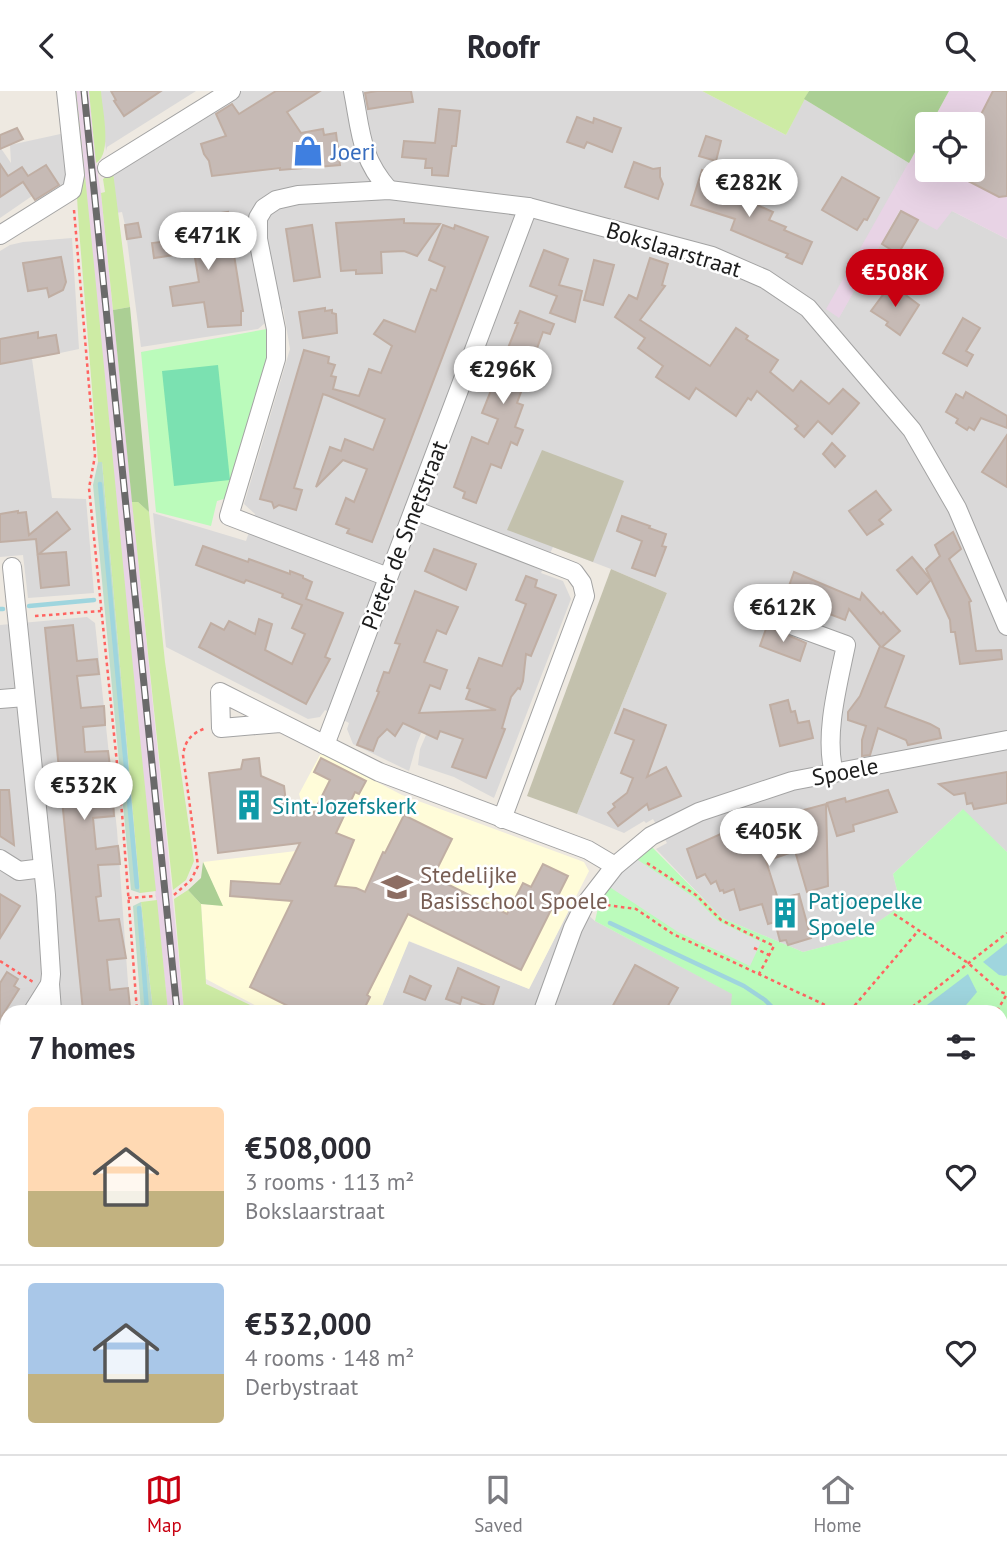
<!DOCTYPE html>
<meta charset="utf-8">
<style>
:root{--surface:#fff;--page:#f2f2f3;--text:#2b2b33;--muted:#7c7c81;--line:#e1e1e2;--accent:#c80011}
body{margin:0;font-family:"PT Sans",sans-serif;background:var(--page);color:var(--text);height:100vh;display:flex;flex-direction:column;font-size:26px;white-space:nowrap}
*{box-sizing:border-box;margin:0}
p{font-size:23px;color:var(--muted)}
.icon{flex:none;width:38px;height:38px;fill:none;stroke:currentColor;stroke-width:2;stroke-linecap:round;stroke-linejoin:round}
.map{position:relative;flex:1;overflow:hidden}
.sheet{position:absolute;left:0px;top:914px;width:1008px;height:450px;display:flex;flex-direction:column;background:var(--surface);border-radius:21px 21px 0 0;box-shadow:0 7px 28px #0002}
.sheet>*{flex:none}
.controls{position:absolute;left:915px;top:21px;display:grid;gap:14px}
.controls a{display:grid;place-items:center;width:70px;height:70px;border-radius:7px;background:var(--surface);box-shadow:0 7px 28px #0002;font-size:35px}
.price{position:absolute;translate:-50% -60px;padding:0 16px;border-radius:24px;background:#fff;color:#222;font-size:23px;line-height:46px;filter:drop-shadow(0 2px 4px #0008)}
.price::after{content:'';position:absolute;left:50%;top:42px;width:21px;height:16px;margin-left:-10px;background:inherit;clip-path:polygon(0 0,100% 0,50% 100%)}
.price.on{background:var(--accent);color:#fff}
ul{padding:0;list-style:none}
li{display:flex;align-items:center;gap:21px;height:175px;padding:0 28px}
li+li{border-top:2px solid var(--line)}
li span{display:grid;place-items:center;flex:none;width:196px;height:140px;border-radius:7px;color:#555}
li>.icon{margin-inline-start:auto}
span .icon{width:84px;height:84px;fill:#fffc;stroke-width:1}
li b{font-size:30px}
h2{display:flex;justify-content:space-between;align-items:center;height:84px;padding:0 28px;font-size:30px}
header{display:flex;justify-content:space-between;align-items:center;height:91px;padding:0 28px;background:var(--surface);font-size:32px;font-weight:800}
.menu{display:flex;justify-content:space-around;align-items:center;height:98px;border-top:2px solid var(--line);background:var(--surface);font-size:19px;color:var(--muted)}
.menu a{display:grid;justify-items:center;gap:4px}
.menu .on{color:var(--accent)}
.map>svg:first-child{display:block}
.residential{fill:#dad9d9}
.industrial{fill:#e8d3e5}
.education{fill:#fffcd9}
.construction{fill:#c3c1ad}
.farmland{fill:#eeeecb}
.grass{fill:#cdeba4}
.forest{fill:#abcf94}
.wetland{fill:#bdddcc}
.park{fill:#bbfbbb}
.pitch{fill:#7be1b1}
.parking{fill:#e0e0e0}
.water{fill:#9fd5de}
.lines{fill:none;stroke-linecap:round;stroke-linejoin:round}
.stream{stroke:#9fd5de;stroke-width:4.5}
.building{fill:#c6bab5;stroke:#c0aea3;stroke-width:2}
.minor-casing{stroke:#a3a3a3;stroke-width:20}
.path{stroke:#ff6461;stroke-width:2.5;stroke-dasharray:3.5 3.5;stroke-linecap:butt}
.minor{stroke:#fff;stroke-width:18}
.rail-casing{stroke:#6a6a6a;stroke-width:7}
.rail{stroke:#fff;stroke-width:4.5;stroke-dasharray:13;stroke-linecap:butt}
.labels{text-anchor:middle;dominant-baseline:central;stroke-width:5;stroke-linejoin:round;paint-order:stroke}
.shop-label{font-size:23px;fill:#366cbe;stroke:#fff;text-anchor:start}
.street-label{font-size:23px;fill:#1c1c1c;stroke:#fff}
.culture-label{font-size:23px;fill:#0d838f;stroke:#fff;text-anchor:start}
.education-label{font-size:23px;fill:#785e54;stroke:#fff;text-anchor:start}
</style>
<header><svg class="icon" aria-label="back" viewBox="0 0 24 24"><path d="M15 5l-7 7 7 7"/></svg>Roofr<svg class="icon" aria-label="search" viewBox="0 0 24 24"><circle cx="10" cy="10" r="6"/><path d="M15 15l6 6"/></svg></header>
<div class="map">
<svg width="1007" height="1363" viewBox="0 0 1007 1363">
<rect width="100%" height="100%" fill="#eee9e1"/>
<g class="residential">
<polygon points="100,0 196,0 107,56 106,60"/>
<polygon points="238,0 702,0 786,44 804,8 909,72 827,218 839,226 900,119 952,120 1007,148 1007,761 962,719 893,783 901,815 854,848 803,861 722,827 656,758 667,752 653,728 646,732 644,730 624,742 577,723 667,502 611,478 553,456 541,482 563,490 571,508 494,707 454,686 418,674 420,658 432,630 427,628 417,652 409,680 353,653 347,638 349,632 325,619 320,626 308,628 166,556 153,422 246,450 255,423 244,413 290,258 283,217 258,238 141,256 125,134 122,121 116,122 113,81 240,4"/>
<polygon points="65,42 69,90 38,113 32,105 0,127 0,56 11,72 10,54"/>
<polygon points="72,147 79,258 32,268 52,407 86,408 94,502 28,507 23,464 0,466 0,160 10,154 23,151"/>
<polygon points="87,526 95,532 117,739 130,920 7,920 7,1356 184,1356 185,1363 0,1363 0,534"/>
<polygon points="573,811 595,830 733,903 731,914 738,920 380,920 408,850 529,898"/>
<polygon points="1001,1266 1007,1268 1007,1363 956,1363 957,1356 1001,1356"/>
<polygon points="251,1356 473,1356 470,1360 474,1363 251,1363"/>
</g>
<g class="industrial">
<polygon points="76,0 89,0 96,72 101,102 184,920 168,920 132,582"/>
<polygon points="949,0 1007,0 1007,148 952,120 937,139 900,119 839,227 826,218 927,39 928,79 973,79 973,33 931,33"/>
</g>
<polygon class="education" points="321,662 402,704 584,771 589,780 529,898 409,850 380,920 266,920 206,888 201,813 222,814 203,771 296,760 308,734 299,703"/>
<g class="construction">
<polygon points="542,359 624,390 593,471 507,439"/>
<polygon points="611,478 667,502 577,723 527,705"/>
</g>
<g class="farmland">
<polygon points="1001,1093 1007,1095 1007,1129 1001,1159"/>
<polygon points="745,1356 957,1356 956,1363 741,1363"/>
</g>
<g class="grass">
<path d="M 70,0 L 76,0 C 105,267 127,534 156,800 L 140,802 L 102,371 L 98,371 L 79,138 L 77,106 L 80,103 Z"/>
<path d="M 89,0 L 101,0 C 102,18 113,63 96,72 Z"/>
<polygon points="702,0 809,0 786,44"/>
<polygon points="113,81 130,216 113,219 101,102 105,101 103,88"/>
<polygon points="132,411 138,411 149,421 165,571 194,770 186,789 173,799"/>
<polygon points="188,799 201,813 206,893 263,920 184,920 174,808"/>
<polygon points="157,809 168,920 153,920 141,811"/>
<polygon points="473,1356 719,1356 715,1363 474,1363 470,1361"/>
</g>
<g class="forest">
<polygon points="809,0 949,0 931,33 928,33 927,39 909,72 804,8"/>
<polygon points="130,216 149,421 138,411 132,411 113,219"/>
<polygon points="203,771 223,815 201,813 188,799 201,787"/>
<polygon points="1007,1129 1007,1165 1001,1188 1001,1159"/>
</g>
<g class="wetland">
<polygon points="98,371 102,371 140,802 131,799 93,394"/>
<polygon points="141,811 153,920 141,920 133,815"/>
</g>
<g class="park">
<polygon points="267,238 271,269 230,406 217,410 211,435 156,421 141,261"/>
<polygon points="963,718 1007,761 1007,1073 1001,1073 1001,920 738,920 731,914 732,903 595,830 598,817 594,815 605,799 647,757 649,759 652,756 722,827 803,861 853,848 901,815 893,783"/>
<polygon points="1007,1165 1007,1268 1001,1266 1001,1188"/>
</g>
<polygon class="pitch" points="218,274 230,389 174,395 162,280"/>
<polygon class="parking" points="635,767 695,807 718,830 761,851 750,875 678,841 608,795"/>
<g class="water">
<polygon points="1007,852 1007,884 1005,885 999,884 983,871"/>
<polygon points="968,883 977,901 961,920 919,920"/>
</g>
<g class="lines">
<g class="stream">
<polyline points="100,393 137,796"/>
<polyline points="29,515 94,509"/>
<polyline points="0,518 3,518"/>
<polyline points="139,817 147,920"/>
<polyline points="610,832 744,895 765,909 776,920"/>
<polyline points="1001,1078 1007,1078"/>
<polyline points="1001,1174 1007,1150"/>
<polyline points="1004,1262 1007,1262"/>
<polyline points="729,1363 732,1356"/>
</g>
</g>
<g class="building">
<polygon points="111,0 161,0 124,25 114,10 116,9"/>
<polygon points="276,0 320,0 287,21 301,42 323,38 324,44 336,42 340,74 280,79 280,77 212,85 209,70 204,63 201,53 226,45 216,23 232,13 239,23"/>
<polygon points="377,0 411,0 413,11 368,18 365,2"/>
<polygon points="993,0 1007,0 1007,105 999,106 947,79 973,79 973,39"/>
<polygon points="439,18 460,20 456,55 452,55 448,85 432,84 432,77 425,77 426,68 402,66 404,50 435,52"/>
<polygon points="577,26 593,32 594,27 621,37 612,61 587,51 584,57 567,51"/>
<polygon points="17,37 23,48 0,58 0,44"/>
<polygon points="706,45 721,50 716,70 699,65"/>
<polygon points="634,71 653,78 660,77 660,86 663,93 658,108 625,96"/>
<polygon points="0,73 8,85 22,76 28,85 46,74 59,94 35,109 23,91 0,106"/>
<polygon points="702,79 718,85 715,94 723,97 722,102 746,111 754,107 757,114 773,121 769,129 786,136 784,139 812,151 802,173 786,166 788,163 731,139 735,128 691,114"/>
<polygon points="842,86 879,107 867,129 864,128 857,139 822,119"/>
<polygon points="901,120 918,129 898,163 882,153"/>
<polygon points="228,121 230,134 224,135 228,165 234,164 243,220 241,220 241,234 208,236 204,211 173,215 170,196 199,191 194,161 154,167 152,152 192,147 191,141 194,141 192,132 215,127 214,123"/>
<polygon points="404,128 404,132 440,133 417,165 404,160 381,161 382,182 356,183 356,179 341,180 336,132"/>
<polygon points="138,132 141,146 127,148 125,134"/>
<polygon points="312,134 320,186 294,190 286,138"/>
<polygon points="443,134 454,138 455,134 488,146 372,451 347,442 349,438 336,433 346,407 354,411 367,378 343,369 316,396 330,356 341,360 345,348 373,359 385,328 329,305 323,303 294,397 302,399 296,419 279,414 274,417 272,411 260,408 304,259 329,266 328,272 335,274 331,285 336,286 333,298 359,305 369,278 381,282 392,255 374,243 384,229 415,241 431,198 436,200 445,176 429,169"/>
<polygon points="544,159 568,168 559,194 582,200 575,231 550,222 557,205 530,195"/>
<polygon points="61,166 66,191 63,199 49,206 47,197 28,200 23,172"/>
<polygon points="650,167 668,173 662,194 665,195 640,229 710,275 736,237 748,245 746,248 778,269 770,281 793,300 801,290 829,313 843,298 859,312 855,317 832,343 818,330 804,346 795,338 798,335 757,300 751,309 748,307 736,325 696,297 689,308 656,286 663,275 638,257 645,247 615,226 629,204 637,208"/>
<polygon points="594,169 614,174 603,214 584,209"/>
<polygon points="891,193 919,214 900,244 886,234 888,231 871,220"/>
<polygon points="325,217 325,220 332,219 332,222 336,223 337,242 303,247 299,221"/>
<polygon points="520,220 554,233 550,243 543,241 517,312 523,314 515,336 523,339 517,354 511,351 501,377 491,373 476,412 463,407 465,401 454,396 472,346 488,353 498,328 482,322 518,232 515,232"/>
<polygon points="963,227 980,237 966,260 973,264 967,275 943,262"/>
<polygon points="38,241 38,247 56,244 59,262 0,273 0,248"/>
<polygon points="966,301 1007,325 1007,337 981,327 974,339 969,336 967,339 956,332 958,328 946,321 956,303 963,307"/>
<polygon points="1007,344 1007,396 982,381"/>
<polygon points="832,352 845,365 835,376 823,363"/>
<polygon points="876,400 891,419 879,429 883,433 867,444 849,420"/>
<polygon points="18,420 18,422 26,421 29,444 57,421 70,438 39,463 66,461 69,494 41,497 36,448 0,451 0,423"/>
<polygon points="622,425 650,435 649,437 666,443 662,455 666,456 655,485 632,477 642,450 617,440"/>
<polygon points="953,441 961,458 949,468 971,510 969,511 976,560 1001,559 1002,568 960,573 955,541 951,541 950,529 926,478 940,465 935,454"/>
<polygon points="203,455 248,471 249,468 290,483 290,480 303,485 303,487 312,491 306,508 343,522 325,566 330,568 306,613 199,556 211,532 224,539 229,530 255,543 259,528 272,533 265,559 292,573 305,543 292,537 302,514 282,506 283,503 246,489 244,492 196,474"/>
<polygon points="434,458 476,473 466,499 425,480"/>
<polygon points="912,466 931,489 917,503 897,479"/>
<polygon points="794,481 860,509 862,502 881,523 883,521 889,528 900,540 882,556 904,565 885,616 930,633 939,638 941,647 908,654 906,649 878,637 870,664 862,665 862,649 866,635 848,629 848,621 860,605 880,555 849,518 845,529 785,506"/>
<polygon points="526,485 537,489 535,496 556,504 531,565 526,563 523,590 520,598 518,597 511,606 502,637 505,638 486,687 452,676 463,648 440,640 437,648 403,632 395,645 387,638 378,647 373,660 357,654 379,601 377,600 384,581 389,582 400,553 395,552 415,500 458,516 446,543 437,539 424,571 447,579 440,598 430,594 419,622 496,619 466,608 470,598 467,597 479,567 502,575 526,513 516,509"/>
<polygon points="73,534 77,570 97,568 99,583 77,585 81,617 104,615 105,631 105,634 83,636 85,661 108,660 110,675 88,677 91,711 113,709 114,725 93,727 96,758 118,755 119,763 120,773 98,774 101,805 96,806 99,830 119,828 126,867 107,869 110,899 128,897 130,916 105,918 105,920 83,920 45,537"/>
<polygon points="767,535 806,552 800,570 760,555"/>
<polygon points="788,609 791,621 795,620 798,632 809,630 813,647 780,655 770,614"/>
<polygon points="624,618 666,634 647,686 666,676 681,705 649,719 647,713 618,735 608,722 615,716 613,713 627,702 633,687 621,682 634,649 615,642"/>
<polygon points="259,667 261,685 284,695 286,711 313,723 330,689 314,681 321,667 366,690 359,703 355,701 336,742 354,749 335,795 356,797 365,801 383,761 385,762 404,724 452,748 433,786 507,823 523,792 531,796 543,773 568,785 521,879 408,823 367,904 370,906 363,920 298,920 250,896 292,810 230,805 231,790 280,793 300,752 218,762 209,682 241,678 243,669"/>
<polygon points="1007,681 1007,712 991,715 974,718 972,712 967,713 965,702 954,704 939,693"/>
<polygon points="0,699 9,699 14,754 0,745"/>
<polygon points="888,699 897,721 853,734 854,740 837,745 827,712 845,707 846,711"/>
<polygon points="826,713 828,795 807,801 795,760 766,770 778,808 799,803 811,847 788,854 786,849 780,850 775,831 768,833 762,813 740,819 734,798 724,802 723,799 720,800 716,790 711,793 705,783 697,787 687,758 734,737 739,750 788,735 785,724"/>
<polygon points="0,803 20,815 0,847"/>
<polygon points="635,874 678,897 665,920 610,920"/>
<polygon points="458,877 499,896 492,917 462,906 460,913 446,908"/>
<polygon points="7,881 18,888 14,895 19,898 0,928 0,892"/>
<polygon points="410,885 431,895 425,909 404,901"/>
</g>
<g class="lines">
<g class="minor-casing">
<g id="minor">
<path d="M 353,0 C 361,41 360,66 389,99"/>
<polyline points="107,77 231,0"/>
<polyline points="0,144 72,99 75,84 66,0"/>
<polyline points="414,419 574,481 582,492 585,505 502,728"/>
<polyline points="12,476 46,804 51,883 50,893 33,920"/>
<polyline points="388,486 229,425 276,268 276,238 258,148 258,127 264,117 276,109 298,104 389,99 528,116 712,165 765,188 808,217 912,339 957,417 1007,535"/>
<path d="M 794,535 L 846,554 C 838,593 824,644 834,682"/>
<polyline points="0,608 25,606"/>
<polyline points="280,632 221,637 220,601 379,681 588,759 615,775"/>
<polyline points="325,654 528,116"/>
<polyline points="0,768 19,780 43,777"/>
<polyline points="50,893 52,920"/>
<polyline points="543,920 573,837 584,815 615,775 651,745 699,721 792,690 1007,649"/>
<polyline points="0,974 7,962"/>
<polyline points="0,1056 7,1061"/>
<polyline points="0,1258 7,1261"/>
<polyline points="202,1356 202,1363"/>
<polyline points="341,1356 347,1363"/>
</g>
</g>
<g class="path">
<polyline points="74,119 95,365 89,397 122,722 137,920"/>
<polyline points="35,525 101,520"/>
<polyline points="647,772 696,804 721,829 774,855 759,883"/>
<path d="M 174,804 L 191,789 L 198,775 L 183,664 C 185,649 192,642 206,637"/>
<polyline points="128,807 156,805"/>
<polyline points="607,814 636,818 673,843 838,920"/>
<polyline points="894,823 968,872 1001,901 1007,903"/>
<polyline points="754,857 769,864"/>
<polyline points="0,870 33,891"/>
<polyline points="850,920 918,840"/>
<polyline points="907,920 1007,842"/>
<polyline points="997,920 1007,903"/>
<polyline points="1001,954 1007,953"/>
<polyline points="1001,1046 1007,1051"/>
<polyline points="1001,1067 1007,1066"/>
<polyline points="1001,1238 1007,1208"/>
<polyline points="1001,1244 1007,1251"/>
</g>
<use href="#minor" class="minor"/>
<g class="rail-casing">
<g id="rail">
<polyline points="84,0 177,920"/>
<polyline points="221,1356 222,1363"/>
</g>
</g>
<use href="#rail" class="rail"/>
</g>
<defs>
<g id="shop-bare" transform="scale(2.415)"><path d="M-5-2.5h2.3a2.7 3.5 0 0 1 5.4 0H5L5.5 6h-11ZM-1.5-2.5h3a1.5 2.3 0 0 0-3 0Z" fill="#3f7fe0" stroke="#fff" stroke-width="2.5" paint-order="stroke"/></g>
<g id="building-bare" transform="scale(2.415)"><path d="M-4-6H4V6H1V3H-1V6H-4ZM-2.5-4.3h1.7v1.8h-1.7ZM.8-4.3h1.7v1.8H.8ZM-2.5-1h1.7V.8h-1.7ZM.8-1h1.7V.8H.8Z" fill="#0f9aa8" stroke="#fff" stroke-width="2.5" paint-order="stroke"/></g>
<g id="school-bare" transform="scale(2.415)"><path d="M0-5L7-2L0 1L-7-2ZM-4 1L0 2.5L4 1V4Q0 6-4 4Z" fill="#8d6e63" stroke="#fff" stroke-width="2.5" paint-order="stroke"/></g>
</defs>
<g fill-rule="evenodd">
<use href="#shop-bare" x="308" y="60"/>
<use href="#building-bare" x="249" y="714"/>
<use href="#school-bare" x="397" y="796"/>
<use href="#building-bare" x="785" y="822"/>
</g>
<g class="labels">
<g class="shop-label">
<text x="331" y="60">Joeri</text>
</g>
<g class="street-label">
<text transform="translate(674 158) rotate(17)">Bokslaarstraat</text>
<text transform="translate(404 444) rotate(-69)">Pieter de Smetstraat</text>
<text transform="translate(845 680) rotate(-11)">Spoele</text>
</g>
<g class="culture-label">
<text x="272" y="714">Sint-Jozefskerk</text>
<text x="808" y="809">Patjoepelke<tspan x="808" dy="26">Spoele</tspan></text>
</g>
<g class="education-label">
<text x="420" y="783">Stedelijke<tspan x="420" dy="26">Basisschool Spoele</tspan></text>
</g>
</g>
</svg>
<div class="controls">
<a><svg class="icon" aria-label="locate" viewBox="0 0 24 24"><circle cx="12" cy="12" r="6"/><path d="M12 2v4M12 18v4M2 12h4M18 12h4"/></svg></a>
</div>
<b class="price" style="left:749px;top:128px">€282K</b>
<b class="price" style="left:208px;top:181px">€471K</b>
<b class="price on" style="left:895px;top:218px">€508K</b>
<b class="price" style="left:503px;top:315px">€296K</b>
<b class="price" style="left:783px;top:553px">€612K</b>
<b class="price" style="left:84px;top:731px">€532K</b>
<b class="price" style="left:769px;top:777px">€405K</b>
<section class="sheet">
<h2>7 homes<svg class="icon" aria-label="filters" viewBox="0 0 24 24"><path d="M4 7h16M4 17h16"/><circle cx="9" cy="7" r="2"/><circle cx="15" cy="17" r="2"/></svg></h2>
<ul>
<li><span style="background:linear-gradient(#ffd9b3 60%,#c2b280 0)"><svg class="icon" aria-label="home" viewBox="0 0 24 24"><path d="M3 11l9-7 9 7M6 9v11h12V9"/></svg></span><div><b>€508,000</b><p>3 rooms · 113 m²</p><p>Bokslaarstraat</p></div><svg class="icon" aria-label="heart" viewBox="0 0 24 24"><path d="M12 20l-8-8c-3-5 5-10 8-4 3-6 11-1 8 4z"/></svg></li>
<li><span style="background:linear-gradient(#a9c7e8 65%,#c2b280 0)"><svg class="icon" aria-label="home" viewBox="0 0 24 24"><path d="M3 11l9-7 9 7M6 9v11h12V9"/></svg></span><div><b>€532,000</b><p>4 rooms · 148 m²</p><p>Derbystraat</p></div><svg class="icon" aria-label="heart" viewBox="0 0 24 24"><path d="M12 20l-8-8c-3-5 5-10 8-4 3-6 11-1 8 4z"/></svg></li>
</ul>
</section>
</div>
<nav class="menu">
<a class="on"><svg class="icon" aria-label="map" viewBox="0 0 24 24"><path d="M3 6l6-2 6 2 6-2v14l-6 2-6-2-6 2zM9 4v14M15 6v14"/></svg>Map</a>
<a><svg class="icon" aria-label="saved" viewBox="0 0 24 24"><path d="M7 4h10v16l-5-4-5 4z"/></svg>Saved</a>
<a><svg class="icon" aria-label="home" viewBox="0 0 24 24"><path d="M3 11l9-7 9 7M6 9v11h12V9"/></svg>Home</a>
</nav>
